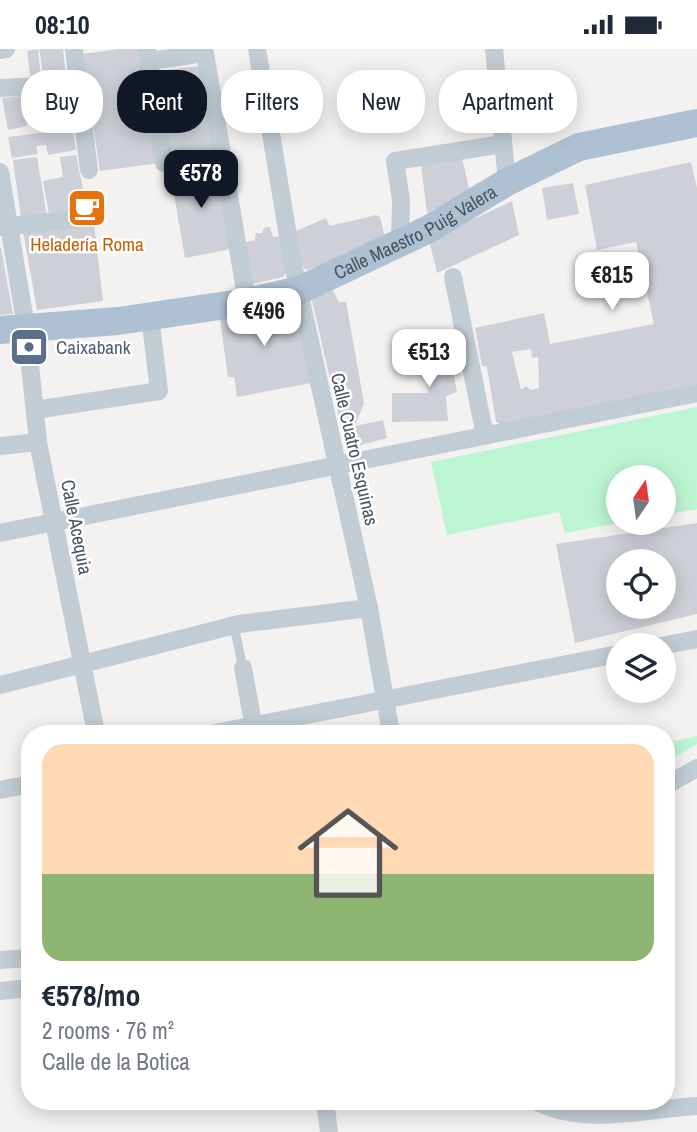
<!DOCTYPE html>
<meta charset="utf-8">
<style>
:root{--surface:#fff;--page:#f2f2f3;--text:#1f2937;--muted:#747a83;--accent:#111827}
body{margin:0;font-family:"Archivo Narrow",sans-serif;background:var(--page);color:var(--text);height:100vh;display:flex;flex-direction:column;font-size:26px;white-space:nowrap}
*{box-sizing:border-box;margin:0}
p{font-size:23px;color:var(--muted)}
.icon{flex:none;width:38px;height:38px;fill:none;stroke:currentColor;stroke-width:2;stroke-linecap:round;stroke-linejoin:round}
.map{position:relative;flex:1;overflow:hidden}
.side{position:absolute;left:21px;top:676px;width:654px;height:385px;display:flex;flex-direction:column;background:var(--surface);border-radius:28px;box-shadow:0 4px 18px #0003}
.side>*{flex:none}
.banner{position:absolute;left:21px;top:21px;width:656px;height:63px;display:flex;gap:14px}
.needle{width:46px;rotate:13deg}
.fabs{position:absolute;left:606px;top:416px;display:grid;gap:14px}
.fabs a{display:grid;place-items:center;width:70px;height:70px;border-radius:50%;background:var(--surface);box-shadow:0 4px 18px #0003;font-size:35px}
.price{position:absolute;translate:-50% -60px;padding:0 16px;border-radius:14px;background:#fff;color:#222;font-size:23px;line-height:46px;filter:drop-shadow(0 2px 4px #0008)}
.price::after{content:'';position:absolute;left:50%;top:42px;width:21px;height:16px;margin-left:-10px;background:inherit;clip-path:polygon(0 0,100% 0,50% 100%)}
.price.on{background:var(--accent);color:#fff}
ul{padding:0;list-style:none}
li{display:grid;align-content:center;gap:14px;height:371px;padding:0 21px}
li span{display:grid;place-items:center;height:217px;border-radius:21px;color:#555}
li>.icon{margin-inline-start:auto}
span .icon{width:126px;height:126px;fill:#fffc;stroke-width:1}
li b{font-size:30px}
.tag{padding:0 24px;border-radius:28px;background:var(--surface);box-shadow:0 4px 18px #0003;font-size:24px;line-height:63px}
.tag.on{background:var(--accent);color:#fff}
.status{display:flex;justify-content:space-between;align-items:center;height:49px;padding:0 35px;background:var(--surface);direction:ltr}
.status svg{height:19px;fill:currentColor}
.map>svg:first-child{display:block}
.green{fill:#bcf5d2}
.building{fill:#cdd0d6;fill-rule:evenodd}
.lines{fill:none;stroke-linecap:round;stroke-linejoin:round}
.path{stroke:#6fd8a4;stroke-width:3.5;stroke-dasharray:5 3.5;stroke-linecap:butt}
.lane{stroke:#c1ccd4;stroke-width:9}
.street{stroke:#c1ccd4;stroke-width:18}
.primary{stroke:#aec1d3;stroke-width:28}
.labels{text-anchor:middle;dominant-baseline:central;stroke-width:5;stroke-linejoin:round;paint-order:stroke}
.street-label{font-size:19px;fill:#475561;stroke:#fff}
.food-label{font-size:19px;fill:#c56008;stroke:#fff}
.service-label{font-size:19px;fill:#4e5e75;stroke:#fff;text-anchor:start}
</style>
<div class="status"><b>08:10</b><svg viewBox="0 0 49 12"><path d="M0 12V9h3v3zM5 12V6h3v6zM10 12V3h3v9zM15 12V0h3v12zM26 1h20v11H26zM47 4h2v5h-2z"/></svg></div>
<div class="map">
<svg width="697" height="1083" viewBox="0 0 697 1083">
<rect width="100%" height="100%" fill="#f4f1f1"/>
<g class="green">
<polygon points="697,358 697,460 663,466 663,429 618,429 618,474 565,484 559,463 447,486 431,413"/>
<polygon points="697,687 697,695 667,713 667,694"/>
</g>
<g class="building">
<polygon points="38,0 41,30 31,31 27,2"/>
<polygon points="39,0 63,0 66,28 44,29"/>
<polygon points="119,0 143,0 160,114 100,122 82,5"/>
<polygon points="201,17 208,56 164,61 159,22"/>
<polygon points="257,38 262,62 249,63 247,56 236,58 237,65 222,67 220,43"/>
<polygon points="68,41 71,73 47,75 46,64 28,65 25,46"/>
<polygon points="23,47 27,77 8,81 2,49"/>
<polygon points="208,65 215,103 171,109 165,71"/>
<polygon points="73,80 76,101 48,106 46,96 36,97 38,105 12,109 8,88"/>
<polygon points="76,106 86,155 83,161 49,165 43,132 63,128 60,108"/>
<polygon points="37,108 47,167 21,169 13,111"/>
<polygon points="462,108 470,144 427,164 421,115"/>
<polygon points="217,113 231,200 185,209 172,134 173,120"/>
<path d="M 691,113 L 697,139 L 697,335 L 504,377 L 496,373 L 487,318 L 482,317 L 475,279 L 544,264 L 550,295 L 654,275 L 636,193 L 597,201 L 585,136 ZM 531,300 L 532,309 L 538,308 L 539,339 L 531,341 L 526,337 L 521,341 L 512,303 Z"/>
<polygon points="573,134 579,165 547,171 542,139"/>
<polygon points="512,152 519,186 437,224 429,191"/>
<polygon points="376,166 380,168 386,193 307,221 298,215 294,183 326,169 330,177"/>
<polygon points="94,174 103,252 37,261 23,182"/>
<polygon points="270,178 273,188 284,187 286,224 283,228 252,235 245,193 255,191 256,184 262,184 264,179"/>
<polygon points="0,199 1,199 13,265 0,266"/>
<polygon points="331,238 339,253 346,253 364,354 355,377 383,371 387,389 346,400 311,247"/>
<polygon points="294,250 311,334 237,348 234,328 228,328 219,264"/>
<polygon points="447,291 457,343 446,347 448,372 392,373 392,344 428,344 422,295"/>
<path d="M 697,474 L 697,565 L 575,594 L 556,495 ZM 618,513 L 663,513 L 663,558 L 618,558 Z"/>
</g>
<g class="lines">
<polyline class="path" points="226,36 247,33"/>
<polyline class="lane" points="234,577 243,619"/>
<g class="street">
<polyline points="74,0 89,121"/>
<polyline points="147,0 164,114"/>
<polyline points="257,0 292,211 369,559 391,684"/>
<polyline points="494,0 507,133"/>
<polyline points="0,1 6,0"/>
<polyline points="149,12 205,4 247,253"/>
<polyline points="0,39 77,35"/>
<polyline points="0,123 26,278 38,393 96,684"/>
<polyline points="1,178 84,169"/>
<polyline points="400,192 401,151 395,112 503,95"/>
<polyline points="453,228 485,387"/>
<polyline points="35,361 159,342 150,267"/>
<polyline points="0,397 38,393"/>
<polyline points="0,484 697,344"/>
<polyline points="661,597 697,590"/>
<polyline points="243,619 254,679"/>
<polyline points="0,636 239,575 369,559"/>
<polyline points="215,684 618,605"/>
<polyline points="667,736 697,719"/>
<polyline points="0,741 30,735"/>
<polyline points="0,911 30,909"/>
<polyline points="0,942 30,939"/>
<polyline points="325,1052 329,1083"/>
<path d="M 535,1052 C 586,1078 644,1060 697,1057"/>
</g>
<path class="primary" id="s1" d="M 0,281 L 118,272 L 247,253 L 300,241 L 429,180 L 507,133 L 579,98 L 697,74"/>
</g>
<defs>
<g id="cafe-square" transform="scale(2.0125)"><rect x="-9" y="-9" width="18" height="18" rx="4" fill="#e8710a" stroke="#fff"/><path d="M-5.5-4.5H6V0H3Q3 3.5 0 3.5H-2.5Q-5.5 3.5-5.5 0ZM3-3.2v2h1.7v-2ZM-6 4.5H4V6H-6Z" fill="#fff"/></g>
<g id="bank-square" transform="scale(2.0125)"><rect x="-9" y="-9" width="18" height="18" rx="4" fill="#5c6f8a" stroke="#fff"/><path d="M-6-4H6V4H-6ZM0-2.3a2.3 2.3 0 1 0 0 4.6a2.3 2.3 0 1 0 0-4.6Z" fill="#fff"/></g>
</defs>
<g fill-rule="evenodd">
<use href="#cafe-square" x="87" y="159"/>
<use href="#bank-square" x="29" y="298"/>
</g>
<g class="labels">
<g class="street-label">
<text stroke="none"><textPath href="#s1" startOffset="432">Calle Maestro Puig Valera</textPath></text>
<text transform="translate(355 400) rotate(77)">Calle Cuatro Esquinas</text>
<text transform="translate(77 478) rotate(79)">Calle Acequia</text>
</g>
<g class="food-label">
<text x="87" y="195">Heladería Roma</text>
</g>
<g class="service-label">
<text x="56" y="298">Caixabank</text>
</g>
</g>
</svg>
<div class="fabs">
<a><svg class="needle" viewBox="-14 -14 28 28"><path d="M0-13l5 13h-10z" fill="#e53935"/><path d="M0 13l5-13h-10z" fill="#747a83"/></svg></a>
<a><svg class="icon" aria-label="locate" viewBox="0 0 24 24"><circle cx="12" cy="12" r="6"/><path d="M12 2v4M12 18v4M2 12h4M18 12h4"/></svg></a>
<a><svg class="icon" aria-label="layers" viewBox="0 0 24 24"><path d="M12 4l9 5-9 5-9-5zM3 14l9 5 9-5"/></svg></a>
</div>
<b class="price on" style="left:201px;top:161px">€578</b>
<b class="price" style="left:612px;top:263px">€815</b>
<b class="price" style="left:264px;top:299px">€496</b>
<b class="price" style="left:429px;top:340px">€513</b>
<div class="banner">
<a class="tag">Buy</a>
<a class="tag on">Rent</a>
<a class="tag">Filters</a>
<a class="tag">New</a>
<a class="tag">Apartment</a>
</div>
<section class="side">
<ul>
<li><span style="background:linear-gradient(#ffd9b3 60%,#8fb573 0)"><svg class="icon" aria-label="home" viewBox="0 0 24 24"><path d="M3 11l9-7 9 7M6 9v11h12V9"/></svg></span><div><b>€578/mo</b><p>2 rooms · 76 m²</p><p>Calle de la Botica</p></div></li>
</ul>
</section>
</div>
